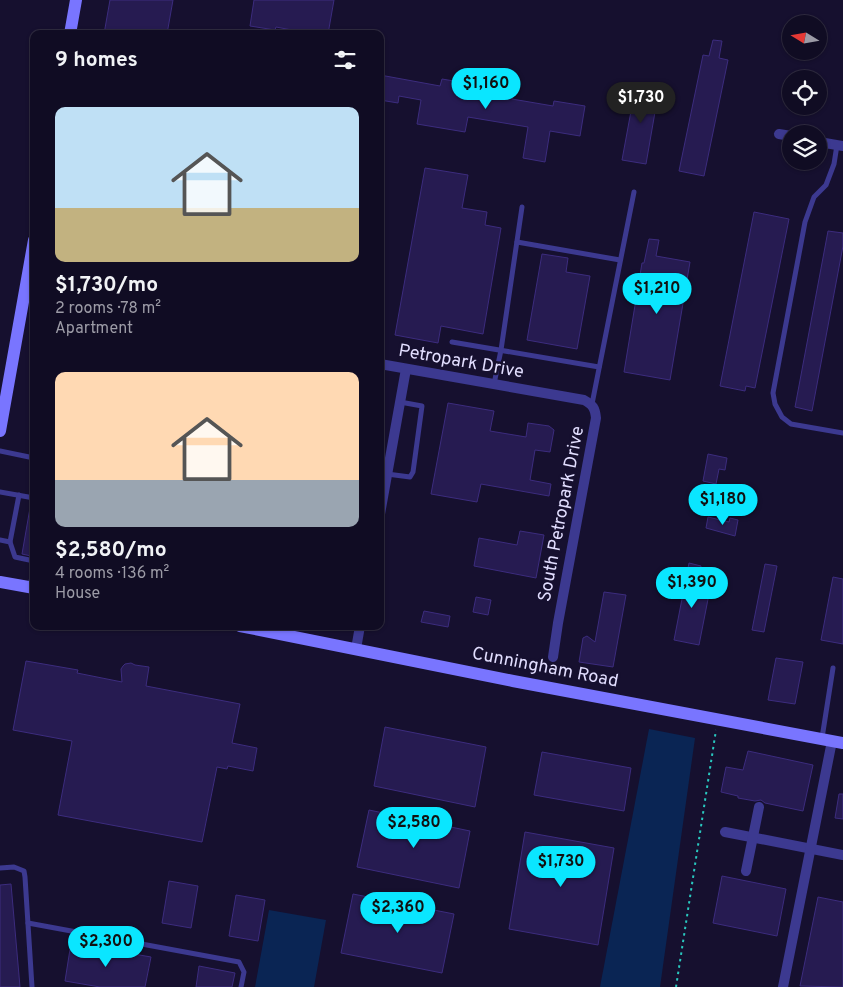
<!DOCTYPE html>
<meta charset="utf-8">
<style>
:root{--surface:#100c23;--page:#1e1a30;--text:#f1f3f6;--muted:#9c9ba6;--line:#302c41;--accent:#0ae6ff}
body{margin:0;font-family:Overpass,sans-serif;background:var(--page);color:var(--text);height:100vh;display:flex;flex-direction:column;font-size:19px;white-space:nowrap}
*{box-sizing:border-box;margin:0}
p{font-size:16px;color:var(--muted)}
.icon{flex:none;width:28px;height:28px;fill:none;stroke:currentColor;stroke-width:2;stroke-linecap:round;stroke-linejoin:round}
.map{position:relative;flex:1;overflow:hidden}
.sheet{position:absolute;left:30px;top:30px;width:354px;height:600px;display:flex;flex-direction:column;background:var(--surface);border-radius:10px;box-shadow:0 1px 4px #0004,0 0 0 1px var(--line)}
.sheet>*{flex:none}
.needle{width:32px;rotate:281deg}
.fabs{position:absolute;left:782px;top:15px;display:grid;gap:10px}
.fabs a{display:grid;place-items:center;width:45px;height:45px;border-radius:50%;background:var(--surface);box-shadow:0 1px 4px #0004,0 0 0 1px var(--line);font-size:25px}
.price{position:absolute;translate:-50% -42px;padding:0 11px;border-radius:18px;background:var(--accent);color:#111;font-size:16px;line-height:32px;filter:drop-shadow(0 1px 2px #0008)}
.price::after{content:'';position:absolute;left:50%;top:30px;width:15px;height:11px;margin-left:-8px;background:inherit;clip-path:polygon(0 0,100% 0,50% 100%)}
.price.active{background:#222;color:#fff}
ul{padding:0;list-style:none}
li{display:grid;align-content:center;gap:10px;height:265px;padding:0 25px}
li span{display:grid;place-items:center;height:155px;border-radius:10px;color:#555}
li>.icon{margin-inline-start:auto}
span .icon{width:90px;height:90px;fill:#fffc;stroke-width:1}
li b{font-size:21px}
h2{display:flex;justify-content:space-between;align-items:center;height:60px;padding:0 25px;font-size:21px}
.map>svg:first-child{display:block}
.water{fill:#0a2554}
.building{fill:#261b51;stroke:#3c2c7e}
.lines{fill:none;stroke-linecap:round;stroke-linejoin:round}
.path{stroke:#29c8bf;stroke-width:2;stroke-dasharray:2.5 4;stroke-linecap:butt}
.lane{stroke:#3c3990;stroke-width:5}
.street{stroke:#3c3990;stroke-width:10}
.secondary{stroke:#7975ff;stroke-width:12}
.labels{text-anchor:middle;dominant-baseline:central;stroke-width:5;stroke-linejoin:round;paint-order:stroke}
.street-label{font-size:18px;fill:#e2deff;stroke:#16102f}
</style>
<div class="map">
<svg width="843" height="987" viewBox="0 0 843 987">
<rect width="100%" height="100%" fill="#16102f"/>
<g class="water">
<polygon points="649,729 695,738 660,987 600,987"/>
<polygon points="269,910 326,920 314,987 255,987"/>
</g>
<g class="building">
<polygon points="110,0 173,0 167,34 149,32 148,34 104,34"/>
<polygon points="254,0 334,0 328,34 313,34 276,27 275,30 250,26"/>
<polygon points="713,40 722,41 719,58 728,60 704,176 679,171 703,55 709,56"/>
<polygon points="380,75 440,86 442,79 513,91 512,99 553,106 554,101 585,106 580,136 550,131 545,162 523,158 528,127 468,117 465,132 417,124 421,100 399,96 398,103 380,100"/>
<polygon points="636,84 659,89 646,164 622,160"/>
<polygon points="425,168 468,175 462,208 487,212 485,225 501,228 483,334 441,326 438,343 395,335"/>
<polygon points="754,212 789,219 755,388 746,386 745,391 720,386"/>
<polygon points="828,231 843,233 843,246 812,411 795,407"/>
<polygon points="649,239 659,240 656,256 690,262 670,380 624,372 642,263 644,263"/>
<polygon points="542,254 568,258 566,272 590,276 577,349 527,340"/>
<polygon points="448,403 494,411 490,431 526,437 528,423 549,426 554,430 550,452 535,450 530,480 551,484 549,496 481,484 477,502 431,494"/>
<polygon points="708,454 727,458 725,470 719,469 716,484 703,481"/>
<polygon points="30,508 34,509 34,542 31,556 22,554"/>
<polygon points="708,517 729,522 730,518 738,520 735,536 706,528"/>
<polygon points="520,531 544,535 536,578 474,566 479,538 517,545"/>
<polygon points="689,563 701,566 697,587 710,589 699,645 674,640"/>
<polygon points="765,564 777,566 764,632 752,630"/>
<polygon points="833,577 843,579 843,644 821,640"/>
<polygon points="604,592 626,595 613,667 579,662 583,638 587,636 595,642"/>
<polygon points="476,597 491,600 488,615 473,612"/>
<polygon points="424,611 450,616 448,627 421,622"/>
<polygon points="776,658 803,662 795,704 768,700"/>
<polygon points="26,661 78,670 77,673 122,682 121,669 123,666 125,664 131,663 135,665 149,667 146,686 240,704 232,743 257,748 253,771 228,766 227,769 217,767 202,842 58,815 72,741 13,730"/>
<polygon points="385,727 486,747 475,807 374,786"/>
<polygon points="748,751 813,765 803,811 765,803 761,800 755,801 738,798 738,796 721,792 726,767 743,770"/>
<polygon points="542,752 631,768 624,811 534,795"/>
<polygon points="839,794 843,794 843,819 835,818"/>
<polygon points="369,810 470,831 459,888 357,867"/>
<polygon points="525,832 614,848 598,945 509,929"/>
<polygon points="722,876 786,889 777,936 713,923"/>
<polygon points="169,881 198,886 191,928 162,923"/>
<polygon points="11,884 20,987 0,987 0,885"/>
<polygon points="353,894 454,914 442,973 341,953"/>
<polygon points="236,895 265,900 258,941 229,936"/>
<polygon points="818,897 843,902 843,987 800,986"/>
<polygon points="71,943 151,957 145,987 100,987 65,981"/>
<polygon points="199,966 235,973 232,987 196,987"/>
</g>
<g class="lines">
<polyline class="path" points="676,987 716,730"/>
<g class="lane">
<polyline points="837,145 834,164 826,185 814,197 805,222 773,393 775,404 782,417 791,424 843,433"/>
<polyline points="517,242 620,260"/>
<polyline points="452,342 599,367"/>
<polyline points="494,384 501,350 522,207"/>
<polyline points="592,404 634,192"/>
<polyline points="0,451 34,458"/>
<polyline points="387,474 410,477 413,472 422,406 400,402"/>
<polyline points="0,492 34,498"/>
<polyline points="0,540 10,542 15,557 34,561"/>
<polyline points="10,542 19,495"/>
<polyline points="30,587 34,565"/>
<polyline points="822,738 833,668"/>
<polyline points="0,868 14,867 24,871 25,877 32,987"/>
<polyline points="28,923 239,962 244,972 241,987"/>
</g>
<g class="street">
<polyline points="779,134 791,136"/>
<polyline points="819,142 843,146"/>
<path d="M 380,364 L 584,400 C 593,405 595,408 596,418 L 558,623 L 553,657"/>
<polyline points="380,514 406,369"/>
<polyline points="356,649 360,626"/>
<polyline points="725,832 843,855"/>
<polyline points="746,871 759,807"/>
<polyline points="783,987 832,741"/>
</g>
<g class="secondary">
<polyline points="70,34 76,0"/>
<polyline points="0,431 34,240"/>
<polyline points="0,582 34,588"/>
<polyline points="240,626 513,681 843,743"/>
</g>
</g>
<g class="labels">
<g class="street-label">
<text transform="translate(461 362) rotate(10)">Petropark Drive</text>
<text transform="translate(562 514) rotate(-79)">South Petropark Drive</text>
<text transform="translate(545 668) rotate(11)">Cunningham Road</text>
</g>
</g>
</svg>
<div class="fabs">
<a><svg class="needle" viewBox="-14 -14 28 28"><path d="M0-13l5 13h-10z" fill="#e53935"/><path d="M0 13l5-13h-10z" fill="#9c9ba6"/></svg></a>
<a><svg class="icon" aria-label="locate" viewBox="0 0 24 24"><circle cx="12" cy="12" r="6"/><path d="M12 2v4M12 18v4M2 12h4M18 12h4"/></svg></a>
<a><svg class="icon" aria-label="layers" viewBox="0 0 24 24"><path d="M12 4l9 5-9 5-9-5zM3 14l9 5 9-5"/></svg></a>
</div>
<b class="price" style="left:486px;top:110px">$1,160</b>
<b class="price active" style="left:641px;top:124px">$1,730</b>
<b class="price" style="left:657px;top:315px">$1,210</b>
<b class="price" style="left:723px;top:526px">$1,180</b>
<b class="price" style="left:692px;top:609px">$1,390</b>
<b class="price" style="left:414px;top:849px">$2,580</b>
<b class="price" style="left:561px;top:888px">$1,730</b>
<b class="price" style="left:398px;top:934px">$2,360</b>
<b class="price" style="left:106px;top:968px">$2,300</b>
<section class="sheet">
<h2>9 homes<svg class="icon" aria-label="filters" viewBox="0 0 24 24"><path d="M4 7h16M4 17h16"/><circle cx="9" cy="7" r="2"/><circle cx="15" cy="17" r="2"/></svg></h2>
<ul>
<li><span style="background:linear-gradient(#bfe0f5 65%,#c2b280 0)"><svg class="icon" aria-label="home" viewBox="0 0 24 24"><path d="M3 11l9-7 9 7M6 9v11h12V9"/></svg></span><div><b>$1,730/mo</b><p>2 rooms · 78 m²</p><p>Apartment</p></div></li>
<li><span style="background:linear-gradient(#ffd9b3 70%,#9aa5b1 0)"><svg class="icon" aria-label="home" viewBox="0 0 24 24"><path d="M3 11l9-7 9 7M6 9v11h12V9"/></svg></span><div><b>$2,580/mo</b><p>4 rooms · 136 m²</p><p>House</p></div></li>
</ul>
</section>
</div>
